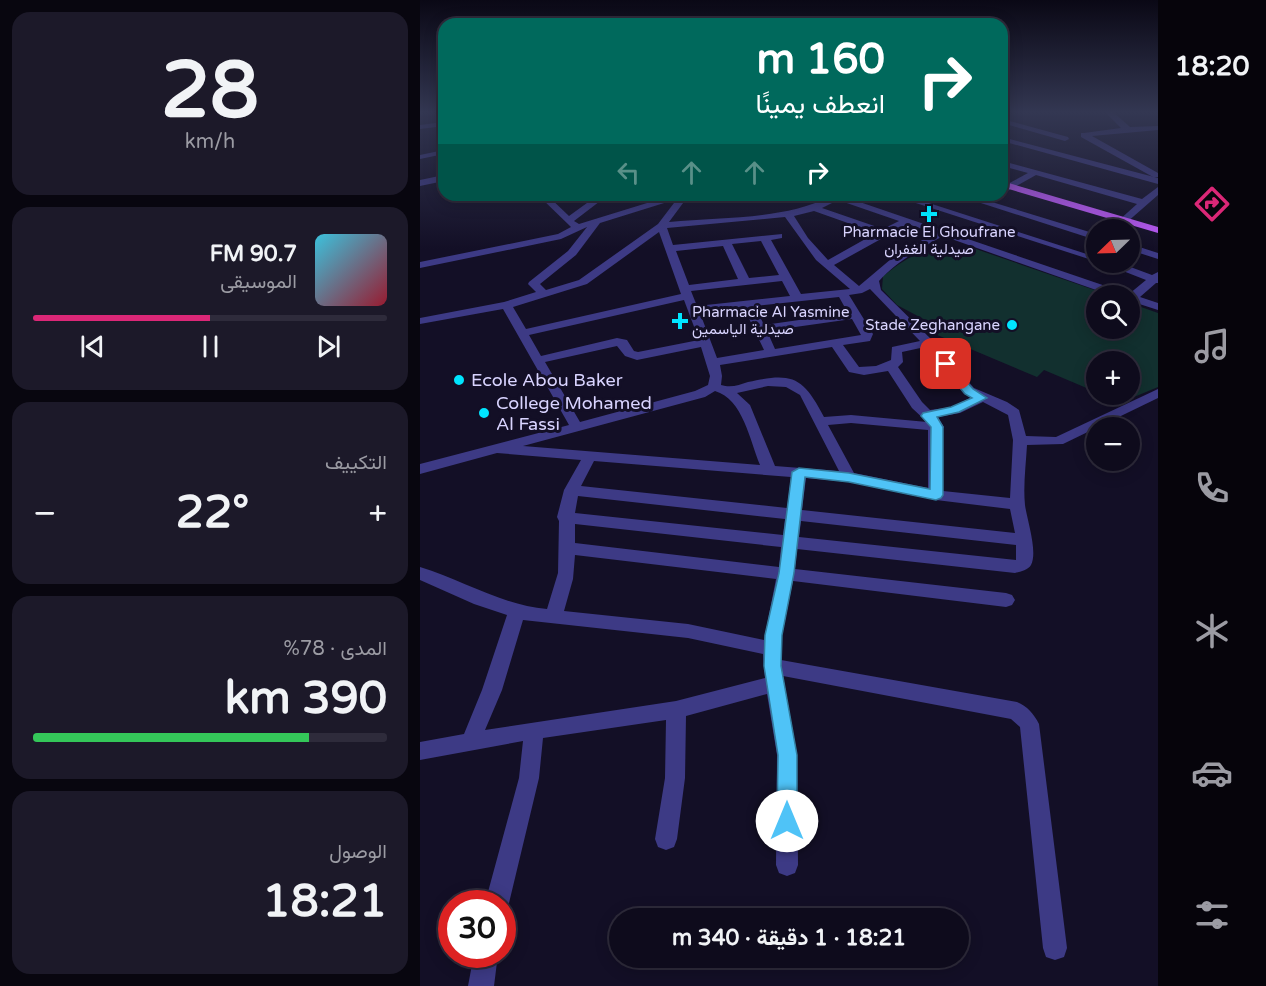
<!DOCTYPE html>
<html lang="ar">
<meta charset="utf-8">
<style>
body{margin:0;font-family:"Varela Round",Vazirmatn,sans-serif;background:#1c1929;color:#f1f3f6;direction:rtl;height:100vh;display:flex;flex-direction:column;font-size:22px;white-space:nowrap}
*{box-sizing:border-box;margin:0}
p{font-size:20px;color:#9b9ba3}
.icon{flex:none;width:33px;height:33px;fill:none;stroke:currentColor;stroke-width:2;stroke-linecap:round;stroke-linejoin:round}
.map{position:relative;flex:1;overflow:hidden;direction:ltr}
.side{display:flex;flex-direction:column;gap:12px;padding:12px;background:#08060f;width:420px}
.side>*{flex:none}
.top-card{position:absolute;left:18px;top:18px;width:570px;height:183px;border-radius:18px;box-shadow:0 3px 15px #0003,0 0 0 2px #2e2b3b;direction:rtl;background:#00695c;color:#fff;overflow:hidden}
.needle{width:39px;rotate:247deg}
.buttons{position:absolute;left:666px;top:219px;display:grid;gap:12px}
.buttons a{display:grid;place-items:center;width:54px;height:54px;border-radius:50%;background:#0e0b1c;box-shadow:0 3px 15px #0003,0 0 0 2px #2e2b3b;font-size:30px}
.speed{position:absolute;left:18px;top:890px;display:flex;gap:12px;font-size:30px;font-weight:700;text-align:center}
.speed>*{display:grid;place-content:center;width:78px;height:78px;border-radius:50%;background:#0e0b1c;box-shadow:0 3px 15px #0003,0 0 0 2px #2e2b3b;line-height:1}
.speed .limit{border:9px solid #d22;background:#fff;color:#111}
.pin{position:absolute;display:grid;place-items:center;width:51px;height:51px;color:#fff;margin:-26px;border-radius:12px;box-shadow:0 3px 9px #0006}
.me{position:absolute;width:66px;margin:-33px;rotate:0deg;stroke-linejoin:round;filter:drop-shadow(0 0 4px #0008)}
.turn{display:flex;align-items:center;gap:21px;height:126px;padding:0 24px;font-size:27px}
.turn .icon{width:78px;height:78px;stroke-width:2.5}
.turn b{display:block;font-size:42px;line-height:51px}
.lanes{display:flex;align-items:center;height:57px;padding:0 24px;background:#0003;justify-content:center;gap:30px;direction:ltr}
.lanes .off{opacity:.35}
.big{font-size:45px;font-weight:700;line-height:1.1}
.side .card{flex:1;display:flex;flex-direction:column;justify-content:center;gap:9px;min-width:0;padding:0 21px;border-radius:18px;background:#1c1929}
.side .dial{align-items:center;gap:0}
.dial b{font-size:78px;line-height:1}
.song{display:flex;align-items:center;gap:18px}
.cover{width:72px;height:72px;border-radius:9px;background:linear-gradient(135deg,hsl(190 70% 55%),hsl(350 70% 35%))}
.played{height:6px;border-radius:3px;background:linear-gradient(90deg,#db2777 50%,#2e2b3b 50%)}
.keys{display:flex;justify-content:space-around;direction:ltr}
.heat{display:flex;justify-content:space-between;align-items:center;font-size:33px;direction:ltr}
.charge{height:9px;border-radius:4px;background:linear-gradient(90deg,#34c759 78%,#2e2b3b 0)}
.trip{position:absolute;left:189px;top:908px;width:360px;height:60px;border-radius:30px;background:#0e0b1c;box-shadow:0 3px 15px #0003,0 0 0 2px #2e2b3b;font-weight:700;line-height:60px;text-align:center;direction:rtl}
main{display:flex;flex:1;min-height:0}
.tab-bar{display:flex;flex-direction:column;width:108px;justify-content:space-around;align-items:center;background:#06040b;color:#9b9ba3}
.tab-bar .icon{width:42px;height:42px}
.tab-bar .active{color:#db2777}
.tab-bar b{font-size:27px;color:#f1f3f6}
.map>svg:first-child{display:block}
.green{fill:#12302f}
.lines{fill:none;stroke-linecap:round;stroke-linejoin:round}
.minor{fill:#3d3a85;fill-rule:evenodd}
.major{fill:#c25bff;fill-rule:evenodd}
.route{fill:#4fc3f7;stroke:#337fa1;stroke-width:1.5}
.poi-dot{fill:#00e5ff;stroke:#130f26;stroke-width:2}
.labels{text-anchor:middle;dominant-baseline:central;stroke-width:6;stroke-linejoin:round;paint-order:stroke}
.far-poi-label{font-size:15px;fill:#d9d4ff;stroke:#130f26}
.poi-label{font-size:18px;fill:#d9d4ff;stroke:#130f26;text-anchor:start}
</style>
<main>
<nav class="tab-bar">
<b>18:20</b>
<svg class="icon active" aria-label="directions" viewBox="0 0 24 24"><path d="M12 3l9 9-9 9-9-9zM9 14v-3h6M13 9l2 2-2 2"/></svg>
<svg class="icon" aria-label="music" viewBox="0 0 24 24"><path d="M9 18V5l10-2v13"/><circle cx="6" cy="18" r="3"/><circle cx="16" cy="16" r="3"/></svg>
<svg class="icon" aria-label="phone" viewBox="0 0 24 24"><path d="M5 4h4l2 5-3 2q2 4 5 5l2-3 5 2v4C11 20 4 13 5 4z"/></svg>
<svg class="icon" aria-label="climate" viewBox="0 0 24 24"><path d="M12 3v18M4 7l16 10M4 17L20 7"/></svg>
<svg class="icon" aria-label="car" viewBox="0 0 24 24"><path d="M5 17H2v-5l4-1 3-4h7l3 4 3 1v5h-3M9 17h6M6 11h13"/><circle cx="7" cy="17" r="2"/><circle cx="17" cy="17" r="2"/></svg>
<svg class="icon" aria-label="filters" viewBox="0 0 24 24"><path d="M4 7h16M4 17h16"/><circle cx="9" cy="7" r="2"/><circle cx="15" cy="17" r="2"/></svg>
</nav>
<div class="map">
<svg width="738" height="986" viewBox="0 0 738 986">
<rect width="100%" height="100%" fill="#130f26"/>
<path class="green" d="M550,247L689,295L676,296V328H710V303L738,313V387L702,402L683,395L710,394V362H676V392L624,370L617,377L503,329L509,322L477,305L462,289L463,276C477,266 490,254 508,252C522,250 537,253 550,247Z"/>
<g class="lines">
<g class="minor">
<path d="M684,111H692L710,127L738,126V130L672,136L738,173V177H733L661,137V133H664L701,128Z"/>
<path d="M582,119L648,137L649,139L645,141L582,123Z"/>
<path d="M24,122V126L0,129V125Z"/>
<path d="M582,137L738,178V184L582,141Z"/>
<path d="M24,150V154L0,159V155Z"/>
<path d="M582,161L722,199L738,187V195L698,230H688L717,204L616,175L582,194V187L608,173L582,166Z"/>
<path d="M24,175V181L0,186V180Z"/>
<path d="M118,195H127L149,216L178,195H188L154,221L159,224L253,195H269L249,222C302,217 361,220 410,197L408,195H426L425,197L709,294L726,280L680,262H697L732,275L738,272V283H736L720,297L738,303V310L710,301V296H693L523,236C500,249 477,261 459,281L461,290L512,340L554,388L587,402L599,410L606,436L636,437L738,389V398L643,444L607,445C606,464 603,486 605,505C607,520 618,552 611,565C608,570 600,572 595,573L377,549L375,569L586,593L592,595L595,600L592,605L586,607L373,581L362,635L361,660L597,702C607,706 614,714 619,724L647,948L644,957L635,960L626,957L623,948L600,727L591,719L363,676L377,755L378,865L375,873L367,876L359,873L356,865L357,755L347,694L266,716L265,778L257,839L254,847L246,850L238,847L235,839L245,778L246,720L123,738L119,778L89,903L82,912V903H65L99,778L103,741L0,760V742L44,734L62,690L87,615L54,604L0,580V567C43,580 81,605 127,609L138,573L139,521L137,517L144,490L161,460L77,453L0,474V464L149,425L83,309L0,324V318L84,302L116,292L108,284L109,282L148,251L167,227L141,239L0,268V262L138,234L151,227ZM257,199L238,224L159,280L126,290L120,284L156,255L180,223ZM418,200L479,221L463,229L402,208ZM394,211L456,233L408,260L388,238L374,216ZM365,217L396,260L430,289L381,294L351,240L362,238V234L253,245L247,228ZM488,224L514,233L471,259L439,286L414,265ZM239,232L261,294L106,329L93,307L167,284ZM341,241L359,275L329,278L312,244ZM303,246L318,279L269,285L256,251ZM362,281L370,296L277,306L271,291ZM450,289L500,341L472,347L471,360L456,366L439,367L423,345L450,341L453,334L429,295L442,293ZM419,297L428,313L344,325L335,306ZM264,300L279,340L218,352L214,351L207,340L197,338L121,356L109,335ZM324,308L344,350L297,358L280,313ZM432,319L441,335L355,349L347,331ZM197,346L205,356L217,360L281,347L290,376L288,385L275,391L160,422L125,362ZM412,347L429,372L444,375L468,371L492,408L507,422L431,415L404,417C383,377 373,372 328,382C319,385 311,388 301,385L302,376L300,365ZM505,347L544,394L552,397L532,407L510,410L502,402L478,367L483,362L482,352ZM348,386L366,387L380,395L419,471L355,466L330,405L317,393ZM295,391C323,399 330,441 340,465L103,446L285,397ZM563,402L588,415L593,440L590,498L523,491L522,430L524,427L518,417L540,413ZM431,423L508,430V488L434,473L408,425ZM174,461L371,477L367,508L161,486ZM386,478L429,482L516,500L590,509L595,533L382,510ZM158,496L365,519L363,535L155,513ZM381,521L596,545V560L379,537ZM155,524L361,547L359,567L155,543ZM155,555L356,579L344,640L268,624L144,611L153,579ZM103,620L268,638L343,654L345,678L256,701L65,730L82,690Z"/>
<path d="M471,195H484L676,257L678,262Z"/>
<path d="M536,195H549L676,234V240Z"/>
<path d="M710,244L738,253V259L710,250Z"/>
<path d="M54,954H78L74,986H48Z"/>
</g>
<path class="major" d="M582,181L738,227V233L582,187Z"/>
</g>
<linearGradient id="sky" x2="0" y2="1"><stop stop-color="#0a0815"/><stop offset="0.45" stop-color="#333752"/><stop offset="1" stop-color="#333752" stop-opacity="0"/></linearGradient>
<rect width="738" height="249" fill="url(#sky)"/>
<path class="route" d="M526,361L530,362L553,389L567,398L539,412L517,417L523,427V495L521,498L516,500L429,482L385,477L374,573L362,635L361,666L377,755V821L374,828L367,831L360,828L357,821L358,755L344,666L345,635L359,573L372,472L379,468L429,473L510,489L511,427L501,416L503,413L531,407L552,398L545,394L522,366L520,364Z"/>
<g class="poi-dot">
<path d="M506 205h6v6h6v6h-6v6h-6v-6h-6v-6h6z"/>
<path d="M257 312h6v6h6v6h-6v6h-6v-6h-6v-6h6z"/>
<circle cx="592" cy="325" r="6"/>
<circle cx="39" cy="380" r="6"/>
<circle cx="64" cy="413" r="6"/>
</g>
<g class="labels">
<g class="far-poi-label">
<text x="509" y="232">Pharmacie El Ghoufrane<tspan x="509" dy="17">صيدلية الغفران</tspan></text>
<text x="272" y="312" text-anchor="start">Pharmacie Al Yasmine<tspan x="272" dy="17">صيدلية الياسمين</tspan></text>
<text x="580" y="325" text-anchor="end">Stade Zeghangane</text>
</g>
<g class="poi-label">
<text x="51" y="380">Ecole Abou Baker</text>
<text x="76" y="403">College Mohamed<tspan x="76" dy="21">Al Fassi</tspan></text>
</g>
</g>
</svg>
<div class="buttons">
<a><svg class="needle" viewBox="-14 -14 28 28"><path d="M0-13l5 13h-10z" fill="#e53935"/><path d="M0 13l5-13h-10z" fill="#9b9ba3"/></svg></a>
<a><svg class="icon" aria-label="search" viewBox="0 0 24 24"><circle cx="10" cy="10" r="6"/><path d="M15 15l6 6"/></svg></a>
<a>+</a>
<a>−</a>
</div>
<div class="speed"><div class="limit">30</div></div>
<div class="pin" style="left:526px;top:364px;background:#d93025"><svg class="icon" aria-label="arrive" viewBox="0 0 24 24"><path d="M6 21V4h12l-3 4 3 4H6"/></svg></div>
<svg class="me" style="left:367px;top:821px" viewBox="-20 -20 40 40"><circle r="19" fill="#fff"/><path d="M0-13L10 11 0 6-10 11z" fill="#4fc3f7"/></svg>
<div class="trip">18:21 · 1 دقيقة · 340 m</div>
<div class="top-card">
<div class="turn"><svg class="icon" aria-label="right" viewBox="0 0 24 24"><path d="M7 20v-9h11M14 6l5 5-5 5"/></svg><div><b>160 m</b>انعطف يمينًا</div></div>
<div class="lanes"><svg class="icon off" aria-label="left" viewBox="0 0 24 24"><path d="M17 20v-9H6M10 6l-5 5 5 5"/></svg><svg class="icon off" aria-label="ahead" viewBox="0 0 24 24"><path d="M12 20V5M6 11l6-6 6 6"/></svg><svg class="icon off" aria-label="ahead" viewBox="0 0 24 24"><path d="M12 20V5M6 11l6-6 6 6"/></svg><svg class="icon" aria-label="right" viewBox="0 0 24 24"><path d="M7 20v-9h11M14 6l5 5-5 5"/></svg></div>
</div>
</div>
<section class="side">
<div class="card dial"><b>28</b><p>km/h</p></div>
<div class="card">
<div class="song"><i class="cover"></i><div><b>90.7 FM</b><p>الموسيقى</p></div></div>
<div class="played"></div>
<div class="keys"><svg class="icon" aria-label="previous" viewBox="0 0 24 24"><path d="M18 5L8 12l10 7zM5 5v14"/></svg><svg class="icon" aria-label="pause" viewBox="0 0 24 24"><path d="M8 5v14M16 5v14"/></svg><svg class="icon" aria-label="next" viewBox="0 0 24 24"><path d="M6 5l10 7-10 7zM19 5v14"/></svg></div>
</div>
<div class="card"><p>التكييف</p>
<div class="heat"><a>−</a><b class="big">22°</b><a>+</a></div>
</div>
<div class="card"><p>المدى · 78%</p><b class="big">390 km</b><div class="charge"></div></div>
<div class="card"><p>الوصول</p><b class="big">18:21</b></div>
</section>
</main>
